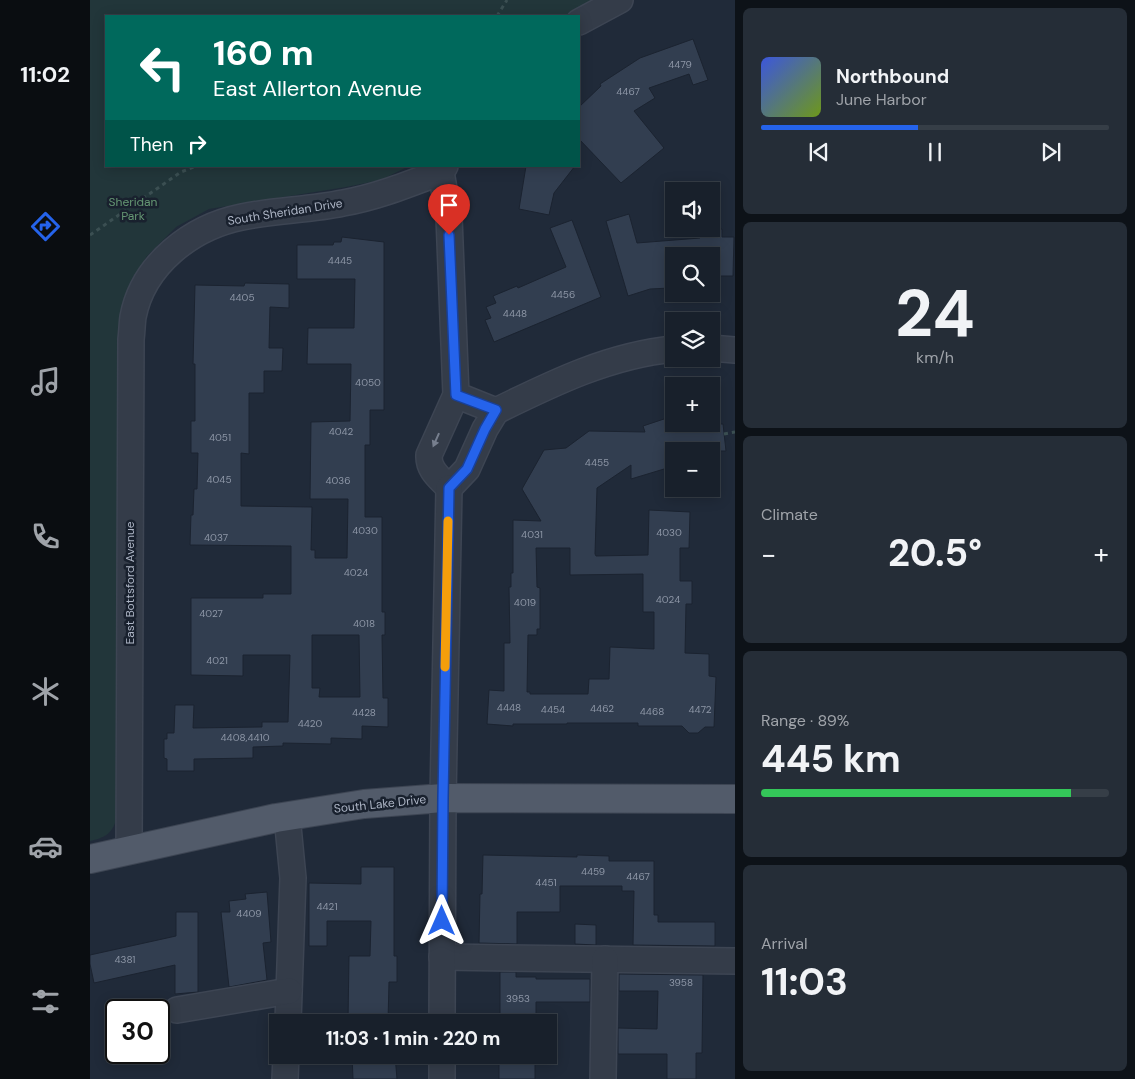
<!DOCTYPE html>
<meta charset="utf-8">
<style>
body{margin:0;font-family:"DM Sans",sans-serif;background:#252d37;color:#f1f3f6;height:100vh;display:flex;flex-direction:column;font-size:19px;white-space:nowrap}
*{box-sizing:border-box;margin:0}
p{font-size:16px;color:#9fa3a9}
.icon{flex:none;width:28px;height:28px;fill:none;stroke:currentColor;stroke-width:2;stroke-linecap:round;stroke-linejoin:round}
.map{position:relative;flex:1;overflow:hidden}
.details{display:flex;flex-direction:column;gap:8px;padding:8px;background:#0d1218;width:400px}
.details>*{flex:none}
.top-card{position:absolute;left:15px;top:15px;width:475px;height:152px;border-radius:0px;box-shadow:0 2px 12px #0003,0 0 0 1px #363e47;background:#00695c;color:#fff;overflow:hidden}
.fabs{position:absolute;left:575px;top:182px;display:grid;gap:10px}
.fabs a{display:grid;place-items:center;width:55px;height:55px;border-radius:0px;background:#18202b;box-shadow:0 2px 12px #0003,0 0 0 1px #363e47;font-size:25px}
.speed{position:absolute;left:15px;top:999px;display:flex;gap:10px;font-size:25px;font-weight:700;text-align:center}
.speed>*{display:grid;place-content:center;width:65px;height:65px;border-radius:50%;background:#18202b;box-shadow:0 2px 12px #0003,0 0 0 1px #363e47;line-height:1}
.speed .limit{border:2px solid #111;border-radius:8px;background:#fff;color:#111}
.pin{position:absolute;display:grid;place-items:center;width:42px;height:42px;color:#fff;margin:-51px -21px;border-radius:50% 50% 50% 0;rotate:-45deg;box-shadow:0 0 5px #0007}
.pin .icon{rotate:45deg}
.me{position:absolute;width:55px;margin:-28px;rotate:0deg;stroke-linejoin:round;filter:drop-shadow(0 0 4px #0008)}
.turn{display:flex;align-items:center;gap:18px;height:105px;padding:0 25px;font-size:22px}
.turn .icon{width:65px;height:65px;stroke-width:2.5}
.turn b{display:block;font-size:35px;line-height:42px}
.then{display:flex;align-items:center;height:48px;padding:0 25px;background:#0003;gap:10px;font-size:19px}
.big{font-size:38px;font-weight:700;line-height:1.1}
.details .widget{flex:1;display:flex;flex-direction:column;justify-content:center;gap:8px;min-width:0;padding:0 18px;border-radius:8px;background:#252d37}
.details .dial{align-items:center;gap:0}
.dial b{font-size:65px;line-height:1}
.song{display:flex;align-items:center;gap:15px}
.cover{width:60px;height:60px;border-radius:8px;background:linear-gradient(135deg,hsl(230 70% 55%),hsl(80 70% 35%))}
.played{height:5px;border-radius:2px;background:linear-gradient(90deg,#2563eb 45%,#363e47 45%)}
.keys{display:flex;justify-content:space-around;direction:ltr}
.heat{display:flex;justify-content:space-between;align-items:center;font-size:28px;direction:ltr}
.charge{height:8px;border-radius:4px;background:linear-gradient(90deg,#34c759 89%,#363e47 0)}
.trip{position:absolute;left:179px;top:1014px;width:288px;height:50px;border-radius:0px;background:#18202b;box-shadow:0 2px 12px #0003,0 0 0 1px #363e47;font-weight:700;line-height:50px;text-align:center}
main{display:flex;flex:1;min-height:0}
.tabs{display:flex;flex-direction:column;width:90px;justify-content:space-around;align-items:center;background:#0a0d11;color:#9fa3a9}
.tabs .icon{width:35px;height:35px}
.tabs .active{color:#2563eb}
.tabs b{font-size:22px;color:#f1f3f6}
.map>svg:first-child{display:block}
.green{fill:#22363a}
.building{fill:#323e50;stroke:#1b2330;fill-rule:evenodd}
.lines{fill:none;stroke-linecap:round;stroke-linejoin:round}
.minor-casing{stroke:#3d4553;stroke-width:28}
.major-casing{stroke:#3d4553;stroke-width:30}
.path{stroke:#3b4f52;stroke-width:3;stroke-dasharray:4 4;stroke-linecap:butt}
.minor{stroke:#343c49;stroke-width:25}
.major{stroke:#525b6a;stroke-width:28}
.oneway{fill:#777f8e}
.route-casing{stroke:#184099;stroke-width:12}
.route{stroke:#2563eb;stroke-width:9}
.slow{stroke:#f59e0b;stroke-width:9}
.labels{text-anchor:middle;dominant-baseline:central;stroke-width:5;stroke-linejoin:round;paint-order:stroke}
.number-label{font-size:10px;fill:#8d96a6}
.park-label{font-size:12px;fill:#659773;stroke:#19212e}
.street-label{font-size:12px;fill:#aeb6c6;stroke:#19212e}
</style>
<main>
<nav class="tabs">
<b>11:02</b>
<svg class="icon active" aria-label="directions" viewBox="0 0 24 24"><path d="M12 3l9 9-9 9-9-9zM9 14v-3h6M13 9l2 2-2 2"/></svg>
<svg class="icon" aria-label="music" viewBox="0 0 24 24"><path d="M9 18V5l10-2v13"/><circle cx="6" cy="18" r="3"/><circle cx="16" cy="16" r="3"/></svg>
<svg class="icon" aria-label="phone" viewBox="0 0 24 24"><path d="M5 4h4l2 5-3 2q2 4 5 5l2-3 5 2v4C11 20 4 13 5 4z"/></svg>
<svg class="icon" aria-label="climate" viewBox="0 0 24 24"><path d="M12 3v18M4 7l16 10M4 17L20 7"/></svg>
<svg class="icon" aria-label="car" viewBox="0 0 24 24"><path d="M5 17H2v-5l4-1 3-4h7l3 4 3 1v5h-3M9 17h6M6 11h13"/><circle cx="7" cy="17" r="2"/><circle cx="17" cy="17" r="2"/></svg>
<svg class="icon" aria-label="filters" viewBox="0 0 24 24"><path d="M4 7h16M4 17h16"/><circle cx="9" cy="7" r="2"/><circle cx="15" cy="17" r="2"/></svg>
</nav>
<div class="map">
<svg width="645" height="1079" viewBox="0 0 645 1079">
<rect width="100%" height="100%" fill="#202a39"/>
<path class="green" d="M0,0H508L480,16H16V166H319L291,180L256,187L119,209L86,227L57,256L41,281L31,310L26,820C22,834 14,838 0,841Z"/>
<g class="building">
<path d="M603,39L618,80L603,85L599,74L559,88L565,98L544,111L574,148L531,183L489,139V107L511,86L510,84L550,58Z"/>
<path d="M436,166H485L464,193L459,215L429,209Z"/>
<path d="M539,214L547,243L610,238V229H632V237H644L643,276H621V256H584V281H579L580,288L560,289L538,296L516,221Z"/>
<path d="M482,220L511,297L404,342L395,320L401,318L396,307L406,303L403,296L427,286L428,288L476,267L460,228Z"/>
<path d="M252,237L294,242V410H280V445H275V517H292V612H295V635H292L293,698H298V727L272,726V739L241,738V744L193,743V746L163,747V758L104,759V771H77V759L74,758V739H77V733H84L85,705H104L103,728L172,727V722H198L200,655H153V676L101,675V598H173V594H201V546L100,545L101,515H103L104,489H107L108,453H101V421H105V364H103L105,285L154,286L155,283L199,284V308L180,307L179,348H193L192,371H174V393H159V454L151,453V506L222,507L221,550H225V558H257L258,499H220L221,422L260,421L261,364H217L218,328H264L265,279H207V245H243L244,242H251ZM222,635H269L270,697H229L230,688H222Z"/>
<path d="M577,418L579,424H633L636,451H579L584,466L541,479V465L507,488L505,554L506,556L558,555L559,510L600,512L599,548H590V581H602V604H596L595,653L619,654V676L626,677L624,727H615L608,733H599L592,726H548V723H477V724H423V726L397,724L399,690L414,691V643H420L419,587H421V573H423V520L451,521L432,489L454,450L476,448L499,431L555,432L553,426ZM446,548H480V575L553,574V612H564V649L520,647L519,679H499L498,694H440V692H437L438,635H447V629H450V588L447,587Z"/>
<path d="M393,855L487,857V855L519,856V861H564V915H568V922H625V946L543,945L544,891H532V886H470V912H427V944L389,943L390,894H392Z"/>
<path d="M271,867H304V956H307V982H299L298,1022H258L259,956H280L281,921H237V946H219V883L271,884Z"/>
<path d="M177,892L181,942L173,943L177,980L139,987L131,912H140L139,901L156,899L155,894Z"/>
<path d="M86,912H108V992L85,994V965L4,983L0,964V955L86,936Z"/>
<path d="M485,924L506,925V945L485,944Z"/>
<path d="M410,972H426V977H446V979H500V1002H446V1020H410Z"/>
<path d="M529,974L613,975L612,1053H606V1079H577V1054H528V1028L567,1029L568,991H529Z"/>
<path d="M262,1055H305L307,1079H263Z"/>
<rect x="409" y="1056" width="36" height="23"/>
</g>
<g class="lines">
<defs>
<g id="minor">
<path d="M489,22L530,0"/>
<path d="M351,172L359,217L366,395L339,455C338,470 350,478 359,488L377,469L395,429L406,411L366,395"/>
<path d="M621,348L645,350"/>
<path d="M406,411C463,383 520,355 584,349"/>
<path d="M197,816L203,878L198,1022"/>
<path d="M39,850L41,339C42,332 42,324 43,317C53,264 102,227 152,217C185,210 220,210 253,203C287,197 319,184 351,172L355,166"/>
<path d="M352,957L645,961"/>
<path d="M87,1010L199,991"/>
<path d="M352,1022L353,798L359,488"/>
<path d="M195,1079L196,1055"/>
<path d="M352,1079V1055"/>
<path d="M513,1079L515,959"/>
</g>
<path id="major" d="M0,859L186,818L274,804L353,798L645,799"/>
</defs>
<use href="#minor" class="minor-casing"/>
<use href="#major" class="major-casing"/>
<g class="path">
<path d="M407,16L417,0"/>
<path d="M0,235L91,172L106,166"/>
<path d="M634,434L645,432"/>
</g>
<use href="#minor" class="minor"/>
<use href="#major" class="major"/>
</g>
<defs><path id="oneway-solid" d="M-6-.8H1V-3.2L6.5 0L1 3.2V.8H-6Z" transform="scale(1.25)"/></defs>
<use class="oneway" href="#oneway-solid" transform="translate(346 440) rotate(114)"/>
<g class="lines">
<defs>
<path id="route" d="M352,921L353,798L359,488L377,469L395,429L406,410L366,395L359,235"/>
</defs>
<use href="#route" class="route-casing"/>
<use href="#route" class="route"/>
<path class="slow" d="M355,667L358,521"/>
</g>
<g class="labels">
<g class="number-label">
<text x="590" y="64">4479</text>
<text x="538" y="91">4467</text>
<text x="250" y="260">4445</text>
<text x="473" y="294">4456</text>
<text x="152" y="297">4405</text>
<text x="425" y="313">4448</text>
<text x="278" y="382">4050</text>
<text x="251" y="431">4042</text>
<text x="130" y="437">4051</text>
<text x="507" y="462">4455</text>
<text x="129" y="479">4045</text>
<text x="248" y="480">4036</text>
<text x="275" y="530">4030</text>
<text x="579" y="532">4030</text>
<text x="442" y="534">4031</text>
<text x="126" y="537">4037</text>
<text x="266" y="572">4024</text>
<text x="578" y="599">4024</text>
<text x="435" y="602">4019</text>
<text x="121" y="613">4027</text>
<text x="274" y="623">4018</text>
<text x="127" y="660">4021</text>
<text x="419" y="707">4448</text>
<text x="512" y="708">4462</text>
<text x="463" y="709">4454</text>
<text x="610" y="709">4472</text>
<text x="562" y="711">4468</text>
<text x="274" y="712">4428</text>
<text x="220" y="723">4420</text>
<text x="155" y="737">4408,4410</text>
<text x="503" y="871">4459</text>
<text x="548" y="876">4467</text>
<text x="456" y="882">4451</text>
<text x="237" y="906">4421</text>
<text x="159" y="913">4409</text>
<text x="35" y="959">4381</text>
<text x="591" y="982">3958</text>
<text x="428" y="998">3953</text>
</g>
<g class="park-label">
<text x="43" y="202">Sheridan<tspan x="43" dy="14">Park</tspan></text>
</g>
<g class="street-label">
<text transform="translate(195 212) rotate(-9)">South Sheridan Drive</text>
<text transform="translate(40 583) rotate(-90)">East Bottsford Avenue</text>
<text transform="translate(290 804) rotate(-6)">South Lake Drive</text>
</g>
</g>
</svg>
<div class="fabs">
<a><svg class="icon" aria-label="sound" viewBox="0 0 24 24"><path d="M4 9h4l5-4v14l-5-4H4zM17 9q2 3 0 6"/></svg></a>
<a><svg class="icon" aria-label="search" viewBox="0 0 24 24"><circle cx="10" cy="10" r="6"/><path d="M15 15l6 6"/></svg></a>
<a><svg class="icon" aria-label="layers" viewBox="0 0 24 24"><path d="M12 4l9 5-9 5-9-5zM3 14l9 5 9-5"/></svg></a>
<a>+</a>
<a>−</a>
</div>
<div class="speed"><div class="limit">30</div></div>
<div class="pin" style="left:359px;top:235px;background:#d93025"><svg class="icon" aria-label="arrive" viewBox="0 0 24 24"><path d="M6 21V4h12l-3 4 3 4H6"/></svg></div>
<svg class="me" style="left:352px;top:921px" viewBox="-20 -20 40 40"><path d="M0-17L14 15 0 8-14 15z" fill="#2563eb" stroke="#fff" stroke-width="4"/></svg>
<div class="trip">11:03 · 1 min · 220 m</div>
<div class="top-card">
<div class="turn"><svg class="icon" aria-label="left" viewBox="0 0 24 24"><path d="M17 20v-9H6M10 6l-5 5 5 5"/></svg><div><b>160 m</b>East Allerton Avenue</div></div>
<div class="then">Then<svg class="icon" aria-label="right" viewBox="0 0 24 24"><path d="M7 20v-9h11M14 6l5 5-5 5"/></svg></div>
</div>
</div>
<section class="details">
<div class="widget">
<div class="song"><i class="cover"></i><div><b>Northbound</b><p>June Harbor</p></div></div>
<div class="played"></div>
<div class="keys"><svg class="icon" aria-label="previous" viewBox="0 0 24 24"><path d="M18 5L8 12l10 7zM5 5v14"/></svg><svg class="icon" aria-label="pause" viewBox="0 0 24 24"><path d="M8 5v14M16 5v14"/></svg><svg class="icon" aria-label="next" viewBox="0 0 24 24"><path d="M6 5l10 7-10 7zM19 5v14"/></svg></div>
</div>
<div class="widget dial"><b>24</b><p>km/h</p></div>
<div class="widget"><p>Climate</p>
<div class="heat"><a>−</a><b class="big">20.5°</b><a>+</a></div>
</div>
<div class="widget"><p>Range · 89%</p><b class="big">445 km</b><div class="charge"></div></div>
<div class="widget"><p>Arrival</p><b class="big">11:03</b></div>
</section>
</main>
